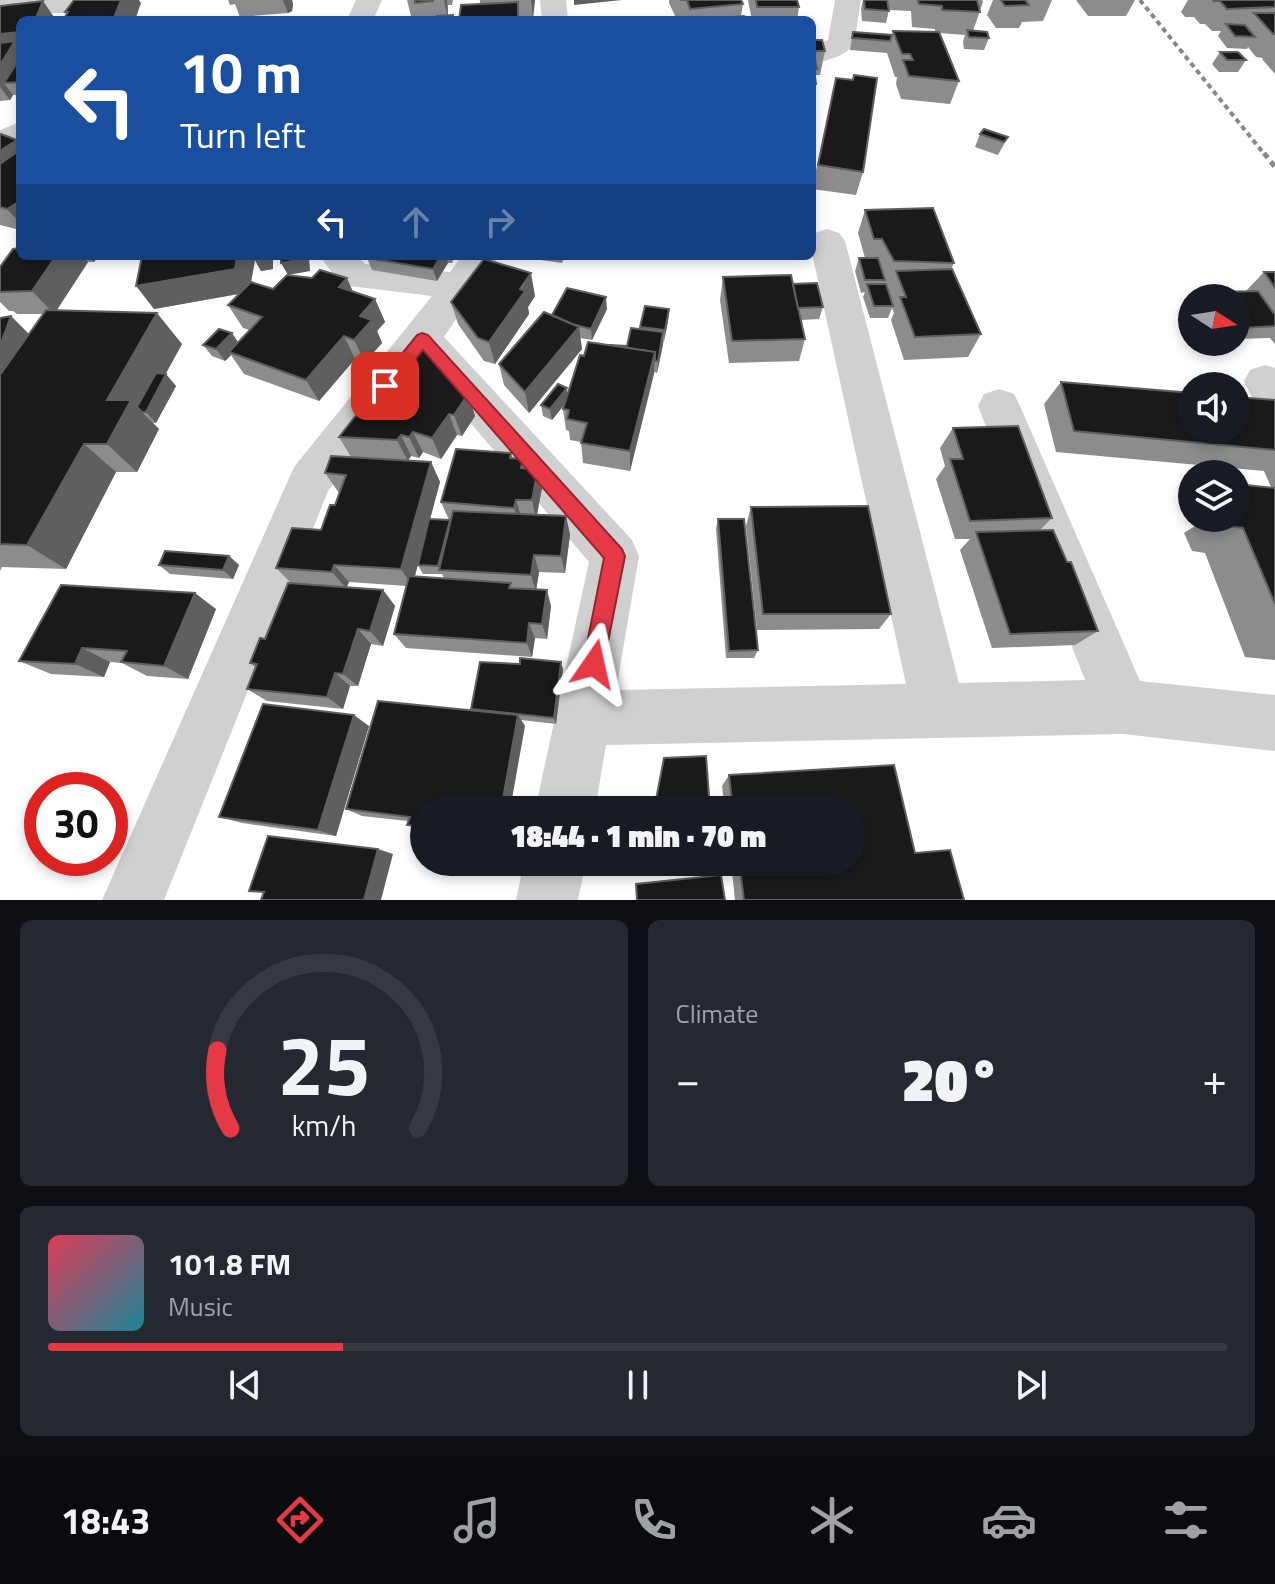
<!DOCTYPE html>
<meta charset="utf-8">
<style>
body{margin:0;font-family:"Titillium Web",sans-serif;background:#242831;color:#f1f3f6;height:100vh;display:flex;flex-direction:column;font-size:30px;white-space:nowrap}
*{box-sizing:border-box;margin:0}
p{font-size:26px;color:#9ea1a6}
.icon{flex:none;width:44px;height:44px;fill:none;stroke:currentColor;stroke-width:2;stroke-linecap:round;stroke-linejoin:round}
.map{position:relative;height:900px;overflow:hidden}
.sheet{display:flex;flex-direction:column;gap:20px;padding:20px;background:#0d0f14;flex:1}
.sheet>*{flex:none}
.hud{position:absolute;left:16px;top:16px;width:800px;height:244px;border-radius:12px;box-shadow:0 4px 12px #0003;background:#1a4fa0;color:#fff;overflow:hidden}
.needle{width:52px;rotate:102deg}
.tools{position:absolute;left:1178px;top:284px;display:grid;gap:16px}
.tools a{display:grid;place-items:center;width:72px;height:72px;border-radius:50%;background:#171b24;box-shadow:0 4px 12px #0003;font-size:40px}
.speed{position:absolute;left:24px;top:772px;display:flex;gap:16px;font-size:40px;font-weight:700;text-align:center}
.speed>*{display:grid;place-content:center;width:104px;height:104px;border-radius:50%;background:#171b24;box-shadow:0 4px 12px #0003;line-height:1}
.speed .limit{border:12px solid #d22;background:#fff;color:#111}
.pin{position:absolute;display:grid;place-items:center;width:68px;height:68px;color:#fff;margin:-34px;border-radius:16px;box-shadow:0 4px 12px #0006}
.me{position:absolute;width:88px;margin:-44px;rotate:11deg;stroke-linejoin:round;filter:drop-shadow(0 0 6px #0008)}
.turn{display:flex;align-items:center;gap:28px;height:168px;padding:0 32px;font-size:36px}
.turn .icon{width:104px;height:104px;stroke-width:2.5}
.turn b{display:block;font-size:56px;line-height:68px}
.lanes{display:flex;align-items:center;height:76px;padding:0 32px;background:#0003;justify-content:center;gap:40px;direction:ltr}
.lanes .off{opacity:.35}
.big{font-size:60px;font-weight:800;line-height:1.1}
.sheet .card{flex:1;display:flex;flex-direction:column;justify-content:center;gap:12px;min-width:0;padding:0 28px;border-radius:12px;background:#242831}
.sheet .dial{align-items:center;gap:0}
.dial svg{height:208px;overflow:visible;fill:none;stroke:#363941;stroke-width:7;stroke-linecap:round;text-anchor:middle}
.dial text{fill:#f1f3f6;stroke:none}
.song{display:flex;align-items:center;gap:24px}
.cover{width:96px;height:96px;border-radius:12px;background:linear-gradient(135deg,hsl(350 70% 55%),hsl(190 70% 35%))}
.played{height:8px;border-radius:4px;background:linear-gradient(90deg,#e63946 25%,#363941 25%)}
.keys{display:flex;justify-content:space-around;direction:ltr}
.heat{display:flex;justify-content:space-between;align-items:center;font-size:44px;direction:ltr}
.sheet .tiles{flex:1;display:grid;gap:20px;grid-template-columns:1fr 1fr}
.card:last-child{grid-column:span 2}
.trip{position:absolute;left:410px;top:796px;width:456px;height:80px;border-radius:40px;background:#171b24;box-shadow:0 4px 12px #0003;font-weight:800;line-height:80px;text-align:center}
.menu{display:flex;height:128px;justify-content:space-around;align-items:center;background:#090b0e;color:#9ea1a6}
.menu .icon{width:56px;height:56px}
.menu .active{color:#e63946}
.menu b{font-size:36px;color:#f1f3f6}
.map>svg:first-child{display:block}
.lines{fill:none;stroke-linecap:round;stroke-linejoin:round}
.street{fill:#d0d0d0;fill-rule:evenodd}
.rail-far1{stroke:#888;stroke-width:4;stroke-dasharray:5 4;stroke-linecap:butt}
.rail{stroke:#888;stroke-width:5;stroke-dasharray:6 5;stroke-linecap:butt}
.wall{fill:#8c8c8c;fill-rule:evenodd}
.shaded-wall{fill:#5f5f5f}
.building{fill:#1a1a1a;stroke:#5f5f5f;stroke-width:2}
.route{fill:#e63946;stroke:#96252e;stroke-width:2}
</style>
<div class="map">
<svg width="1275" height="900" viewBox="0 0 1275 900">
<rect width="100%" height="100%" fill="#fff"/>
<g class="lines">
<g class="street">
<path d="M0,0H131L127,5C86,15 42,13 0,13Z"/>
<path d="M356,0H382L373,20H347Z"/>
<path d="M540,0H566L568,20H542Z"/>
<path d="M835,0H861L854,44C846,56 826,62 812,62V46L828,40Z"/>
<path d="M20,122V144L0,152V130Z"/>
<path d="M827,229L839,233L845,241L959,683L1085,680L978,406L984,394L999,389L1014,394L1020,406L1140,681L1275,695V751L1123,734L606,745L595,810H535L589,562L423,367L328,491L164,900H102L294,467L432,296L341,285L320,256H358L365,264L450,272L462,256H499L444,337L632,540L639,556L616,690L906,684L812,253L815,233Z"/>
<path d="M1265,365L1275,368V419L1260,414L1244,381L1250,370Z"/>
<path d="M524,862H586L578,900H516Z"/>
</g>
<path class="rail-far1" d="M1140,0L1265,155"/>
<path class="rail" d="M1264,153L1275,167"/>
</g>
<g class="wall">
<path d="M228,0H292L293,4L292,11L288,13L240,17L235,4L230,5Z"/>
<path d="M407,0H453L452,5H448V15H453L454,20H412Z"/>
<path d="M480,0H535L533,18L521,19L480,4Z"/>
<path d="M669,0H741L743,4L741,16L746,20H677L669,3Z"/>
<path d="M748,0H797L799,7L797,20H752Z"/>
<path d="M863,0H982L983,2L973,31L989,38L984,50L964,49L963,42L965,35L940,33L959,81L950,104L901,99L896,84L897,77H895L887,53L850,50L853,32L892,35L893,31L935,32V29L912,27L911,11L889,10L886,23L862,21L861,9Z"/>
<path d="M993,0H1052L1043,21L1022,22L1019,28H996L987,15Z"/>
<path d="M1076,0H1135L1126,16H1088Z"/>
<path d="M1188,0H1275V74L1262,59L1263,58L1256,57L1248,47L1247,49L1227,48L1218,36L1221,31H1212L1205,24H1200L1194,17H1185L1181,12Z"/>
<path d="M0,6L20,20V95H13L10,100L0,101Z"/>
<path d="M812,40L825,51L820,75H816V84L812,104Z"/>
<path d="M1220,52L1246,60L1238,72H1219L1212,64Z"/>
<path d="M854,75L863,172L856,195L812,189L831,101L852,80Z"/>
<path d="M980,134L1008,137L998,155L975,147Z"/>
<path d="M0,135L17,140L20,143V230L0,225Z"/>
<path d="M865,210L954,263L951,269L981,334L968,357L904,360L891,320L894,313L892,308L888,318H870L863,297L865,292L861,293L855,271L859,258H865L858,233Z"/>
<path d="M20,256H98L94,262H88L57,310L182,344L165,374L176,386L156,423H153L159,429L137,472H116L66,569L2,567L0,571V318L29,334L43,314H17L13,311H9L0,302V267Z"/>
<path d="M254,256H273V269L261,271L255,260L251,283L273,289L353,291L375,299L385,322L377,331L382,343L365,362L355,359L319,401L244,374L231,355L225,361L212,356L203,345L238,342L249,330L243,328L228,305L239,294L154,309Z"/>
<path d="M368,256H455L452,263H447L437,281L372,270L367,258Z"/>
<path d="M512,256H580L579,260L564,258L562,263Z"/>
<path d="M1264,272H1275V344L1270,338L1236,339V298H1216L1221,292H1245Z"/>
<path d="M723,277L793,284L823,307L819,319L801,320L805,339L799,361L729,363L720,300Z"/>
<path d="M535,296L528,307L529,314L495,364L484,361L458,324L451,302Z"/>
<path d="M607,309L592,340L580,338L582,349L529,413L504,385L499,364L552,315Z"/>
<path d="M669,309L668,321L657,373L654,372L630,471L583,463L581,442L570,440L569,431L566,430L563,409L564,405L552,420L543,416L541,405L568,393L584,356L627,346L640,329V327Z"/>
<path d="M1061,382L1275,400V660L1245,657L1205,553L1192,551L1184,533L1195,526L1189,510L1192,507V518H1236L1271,487L1264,471L1056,452L1044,404Z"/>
<path d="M468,394L475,416L462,436L457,435L441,459L423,452L419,458L411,456L408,460L431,462L440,482L430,519L449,520L441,502L511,453L512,458L523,459L525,468L538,469L542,488L537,515L566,516L570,535L565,573L539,572L536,590L551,606L547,639L535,638L532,657L406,648L394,634L407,586L349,582L347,587L383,590L395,606L383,646L371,644L358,686H350L343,709L267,701L247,689L255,667L250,663L265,639L291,583L276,568L321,530L335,505L339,493L325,473L351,457L339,437L370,407ZM418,565L423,574H442L444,578L415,576Z"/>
<path d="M953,428L1052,518L1040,530L1067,562L1098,631L1075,645L992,648L960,550L970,539H955L936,479L945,466L940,448Z"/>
<path d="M751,507L891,614L879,629L757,630L746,526Z"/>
<path d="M718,519L758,650L754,658H726L716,529Z"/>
<path d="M229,556L239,565L233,579L170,574L159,565Z"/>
<path d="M216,609L188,679L147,676L122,663L110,662L104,677L51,674L19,661Z"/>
<path d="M563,669L556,724L521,720L525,726L424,810V832L407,825L408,821L362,816L346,809L472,710Z"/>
<path d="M369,726L336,836L242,823L219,817Z"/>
<path d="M894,765L915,853L950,850L964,900H735L731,862H852V810H725L722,786L729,775Z"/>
</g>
<g class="shaded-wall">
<path d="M121,0H139L141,3L135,20H113Z"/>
<path d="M283,0H292L293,4L292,11L288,13Z"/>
<path d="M444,0H447L448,19Z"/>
<path d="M531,0H535L533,18Z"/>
<path d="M574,0H622L574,5Z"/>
<path d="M43,1L56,20H35Z"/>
<path d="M65,12L96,17L97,20H69Z"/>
<path d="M20,32V82L4,83L13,95L10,100L0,87V34Z"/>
<path d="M17,140L20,143V157L0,170V151Z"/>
<path d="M20,201V223L7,209Z"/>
<path d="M56,256H83L88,262L54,314L32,291Z"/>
<path d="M89,256H98L94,262Z"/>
<path d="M237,256H273V269L261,271L255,260L249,292L154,309L136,286Z"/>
<path d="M304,256H309L310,271L288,275L281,263Z"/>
<path d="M441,256H446L448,263L437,281L433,269Z"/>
<path d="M531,273L535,296L528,307L529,314L495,364L489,342Z"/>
<path d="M347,278L357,301L339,287Z"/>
<path d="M606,297L607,309L592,340L591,329Z"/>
<path d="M375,299L385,322L377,331L382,343L365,362L354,340L360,316Z"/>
<path d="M669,309L668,321L664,342L665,330Z"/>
<path d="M157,313L182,344L145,412H142L159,429L137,472L107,444V400Z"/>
<path d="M11,316L34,339L0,378V346Z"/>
<path d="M579,327L582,349L529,413L525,392Z"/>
<path d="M663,332V344L657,373L658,361Z"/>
<path d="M232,333L240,345L229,352L231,355L225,361L216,349Z"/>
<path d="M344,336L355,359L319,401L306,380Z"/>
<path d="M655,352L654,374L630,471V451Z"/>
<path d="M166,374L176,386L156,423L146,412Z"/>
<path d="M567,388L568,400L552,420L550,409Z"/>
<path d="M468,394L475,416L462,436L454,415Z"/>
<path d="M449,414L457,435L441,459L432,438Z"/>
<path d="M413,432L423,452L419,458L409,437Z"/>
<path d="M401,435L411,456L408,461L397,440Z"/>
<path d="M84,444L116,472L66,569L27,545Z"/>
<path d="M431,462L440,482L412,586L401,569Z"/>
<path d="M538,469L542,488L536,519L532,500Z"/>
<path d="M516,500L522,519L520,527L514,508Z"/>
<path d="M566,516L570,535L565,573L561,556Z"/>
<path d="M534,555L539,572L536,591L531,575Z"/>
<path d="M229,556L239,565L233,579L223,570Z"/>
<path d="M334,565L349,582L346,588L332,572Z"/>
<path d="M383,590L395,606L383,646L370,631Z"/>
<path d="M547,590L551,606L547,639L542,624Z"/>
<path d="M195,593L216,609L188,679L164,666Z"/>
<path d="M529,623L535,638L532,657L527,643Z"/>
<path d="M358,629L371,644L358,686L343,674Z"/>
<path d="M82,648L110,662L104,677L75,664Z"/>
<path d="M561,662L563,669L556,724L554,718Z"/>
<path d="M335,673L350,686L343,709L327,697Z"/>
<path d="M354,715L369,726L336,836L318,830Z"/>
<path d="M518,715L525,726L510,810H501Z"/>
<path d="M378,849L393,854L381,900H364Z"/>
</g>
<g class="building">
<path d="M74,0H121L113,20H95L96,17L63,20L68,12H65Z"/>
<path d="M415,0H433V1L415,3Z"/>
<path d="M680,0H741L743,4L690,9L687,0Z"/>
<path d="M756,0H797L799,7H757Z"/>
<path d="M864,0H887L889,11L865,9Z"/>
<path d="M918,0H977L980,12L942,10V6L919,4Z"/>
<path d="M1001,0H1025L1029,5L1005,6Z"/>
<path d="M1213,0H1275V7L1227,9L1220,1H1214Z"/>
<path d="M43,1L35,20H20V32L0,34V6Z"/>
<path d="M518,2V20H459L461,5Z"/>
<path d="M1254,13H1275V34H1273Z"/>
<path d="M453,15V20H437V16Z"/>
<path d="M744,16L746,20H702Z"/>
<path d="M1226,24L1245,25L1255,37L1235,36Z"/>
<path d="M967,30L987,32L989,38L969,37Z"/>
<path d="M893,31L939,32L959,81L909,76L903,60H913L910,54H902Z"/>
<path d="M853,32L892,35L890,41L852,38Z"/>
<path d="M812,40H822L825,51H813L817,69H814L816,84H812Z"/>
<path d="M15,41L0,65V43Z"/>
<path d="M1220,52H1238L1246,60H1227Z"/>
<path d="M20,58V82L4,83Z"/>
<path d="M854,75L877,78L863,172L818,165L836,78L853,80Z"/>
<path d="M984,129L1008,137L1004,142L980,134Z"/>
<path d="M0,135L1,134L17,140L0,151Z"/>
<path d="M20,150V201L7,209L0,207V164Z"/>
<path d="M933,208L954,263L894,261L882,239H874L865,210Z"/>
<path d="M20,248V256H56L32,291L0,292V267L13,249Z"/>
<path d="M142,256H237L235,269L136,286Z"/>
<path d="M254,256H267V257L254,259Z"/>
<path d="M281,256H304V259L281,263Z"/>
<path d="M368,256H441L433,269L367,258Z"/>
<path d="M859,258H878L885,280H865Z"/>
<path d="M484,259L531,273L520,289L525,291L489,342L478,338L451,302Z"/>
<path d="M952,269L981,334L915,337L900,297H906L896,271Z"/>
<path d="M320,270L347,278L339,287L375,299L360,316L372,320L354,340L344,336L306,380L229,352L262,317L228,305L251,282L273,289L287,275L312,278Z"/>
<path d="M1264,272H1275V288Z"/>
<path d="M791,275L805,339L732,341L723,277Z"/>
<path d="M817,283L823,307L798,308L793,284Z"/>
<path d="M867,284H886L893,306H874Z"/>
<path d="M567,288L606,297L591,329L572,324L552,315Z"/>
<path d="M1258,291L1275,315V326L1241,328L1236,319V298H1225L1221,292Z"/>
<path d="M645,306L669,309L665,330L640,327Z"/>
<path d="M46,310L157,313L107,400H131L107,444H84L27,545L0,544V375Z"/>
<path d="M544,312L579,327L525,392L499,364Z"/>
<path d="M11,316L0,346V318Z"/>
<path d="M631,328L663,332L658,361H655V352L609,345L627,346Z"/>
<path d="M219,329L232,333L216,349L203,345Z"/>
<path d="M588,342L655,352L630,451L581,443L587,423L567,419L569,410L563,409L580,355L584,356Z"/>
<path d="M424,346L431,348L468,394L454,415L449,414L432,438L413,432L409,437L401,435L397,440L339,437L364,405L370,407L395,374L402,376Z"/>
<path d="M156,373L166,374L146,412H142L137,407Z"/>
<path d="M1061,382L1192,393V430H1236V397L1275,400V450L1074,431Z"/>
<path d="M558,384L567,388L550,409L541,405Z"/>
<path d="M1018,426L1052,518L970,521L950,459H963L953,428Z"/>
<path d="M456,449L511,453L510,458L523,459L521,468L538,469L532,500H516L514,508L441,502Z"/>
<path d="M331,456L431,462L401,569L334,565L332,572L276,568L292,528L321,530L330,505H335L346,475L325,473Z"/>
<path d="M1236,484L1275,488V604L1243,528L1228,526L1224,518H1236Z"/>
<path d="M868,506L891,614H763L751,507Z"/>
<path d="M453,511L566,516L561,556L534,555L531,575L439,570Z"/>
<path d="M429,519L450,520L438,566L418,565Z"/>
<path d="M718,519H744L758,650L729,651Z"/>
<path d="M1053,530L1067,562H1071L1098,631L1010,634L976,532Z"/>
<path d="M165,551L229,556L223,570L159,565Z"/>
<path d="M409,576L511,583L509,588L547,590L542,624L529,623L527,643L394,634Z"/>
<path d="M288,583L383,590L370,631L358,629L343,674L335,673L327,697L247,689L257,664L250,663L260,638L265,639Z"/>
<path d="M61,585L195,593L164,666L121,662L127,651L82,648L75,664L19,661Z"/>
<path d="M520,658L561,662L554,718L471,709L480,662L520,664Z"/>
<path d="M378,701L518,715L501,810H424V827L407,825L410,817L346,809Z"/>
<path d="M263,704L354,715L318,830L219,817Z"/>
<path d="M706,756L710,810H654L664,758Z"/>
<path d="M894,765L915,853L950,850L964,900H744L739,862H852V810H733L729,775Z"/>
<path d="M268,836L378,849L364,900H261L264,892L249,891Z"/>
<path d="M721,875L725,900H637L636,884Z"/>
</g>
<path class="route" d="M422,333L428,335L622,549L625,556L602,672L594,675L586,672L583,664L604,558L423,350L391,391H379L376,386L417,335Z"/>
</svg>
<div class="tools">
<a><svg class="needle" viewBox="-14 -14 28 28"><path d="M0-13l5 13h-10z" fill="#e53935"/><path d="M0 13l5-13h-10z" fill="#9ea1a6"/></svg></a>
<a><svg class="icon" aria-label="sound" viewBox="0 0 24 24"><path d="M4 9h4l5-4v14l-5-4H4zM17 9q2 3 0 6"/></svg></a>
<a><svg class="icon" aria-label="layers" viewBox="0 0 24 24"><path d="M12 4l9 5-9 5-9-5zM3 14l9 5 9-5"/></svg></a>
</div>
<div class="speed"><div class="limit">30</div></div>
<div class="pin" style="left:385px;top:386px;background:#d93025"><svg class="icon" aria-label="arrive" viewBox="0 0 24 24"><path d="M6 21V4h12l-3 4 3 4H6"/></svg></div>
<svg class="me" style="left:594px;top:664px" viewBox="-20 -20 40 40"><path d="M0-17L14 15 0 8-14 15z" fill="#e63946" stroke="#fff" stroke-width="4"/></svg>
<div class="trip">18:44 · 1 min · 70 m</div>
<div class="hud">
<div class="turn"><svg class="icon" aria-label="left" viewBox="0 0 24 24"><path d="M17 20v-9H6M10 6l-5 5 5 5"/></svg><div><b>10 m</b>Turn left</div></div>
<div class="lanes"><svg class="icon" aria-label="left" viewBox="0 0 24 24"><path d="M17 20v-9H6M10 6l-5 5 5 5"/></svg><svg class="icon off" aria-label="ahead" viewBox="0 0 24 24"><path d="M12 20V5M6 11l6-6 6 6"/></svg><svg class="icon off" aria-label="right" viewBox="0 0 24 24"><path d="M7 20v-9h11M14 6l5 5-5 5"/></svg></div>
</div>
</div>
<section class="sheet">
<div class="tiles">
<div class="card dial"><svg viewBox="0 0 100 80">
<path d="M14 69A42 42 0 1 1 86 69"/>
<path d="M14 69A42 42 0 0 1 9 39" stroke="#e63946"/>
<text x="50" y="56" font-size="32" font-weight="700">25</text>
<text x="50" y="72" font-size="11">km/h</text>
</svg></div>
<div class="card"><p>Climate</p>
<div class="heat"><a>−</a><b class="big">20°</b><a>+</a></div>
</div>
<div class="card">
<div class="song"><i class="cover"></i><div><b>101.8 FM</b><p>Music</p></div></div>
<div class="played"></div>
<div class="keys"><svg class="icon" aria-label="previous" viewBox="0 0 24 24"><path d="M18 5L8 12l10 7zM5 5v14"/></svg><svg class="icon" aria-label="pause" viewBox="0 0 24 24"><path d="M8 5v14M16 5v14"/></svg><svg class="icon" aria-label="next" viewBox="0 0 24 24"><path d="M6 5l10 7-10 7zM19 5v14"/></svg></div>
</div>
</div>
</section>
<nav class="menu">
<b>18:43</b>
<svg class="icon active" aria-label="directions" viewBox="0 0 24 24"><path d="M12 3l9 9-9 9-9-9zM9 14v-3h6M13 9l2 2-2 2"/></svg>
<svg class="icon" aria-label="music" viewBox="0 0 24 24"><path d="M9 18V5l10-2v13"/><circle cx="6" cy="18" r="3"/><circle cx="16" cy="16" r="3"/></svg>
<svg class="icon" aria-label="phone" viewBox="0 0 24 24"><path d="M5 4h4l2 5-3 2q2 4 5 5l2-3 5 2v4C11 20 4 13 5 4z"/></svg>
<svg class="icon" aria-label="climate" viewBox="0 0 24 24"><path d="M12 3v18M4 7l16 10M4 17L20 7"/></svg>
<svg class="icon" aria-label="car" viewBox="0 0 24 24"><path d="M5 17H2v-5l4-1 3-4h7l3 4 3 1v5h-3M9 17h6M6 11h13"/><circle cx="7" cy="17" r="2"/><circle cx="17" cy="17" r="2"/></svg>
<svg class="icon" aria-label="filters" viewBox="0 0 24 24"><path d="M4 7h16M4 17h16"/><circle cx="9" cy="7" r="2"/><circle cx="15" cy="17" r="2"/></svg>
</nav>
